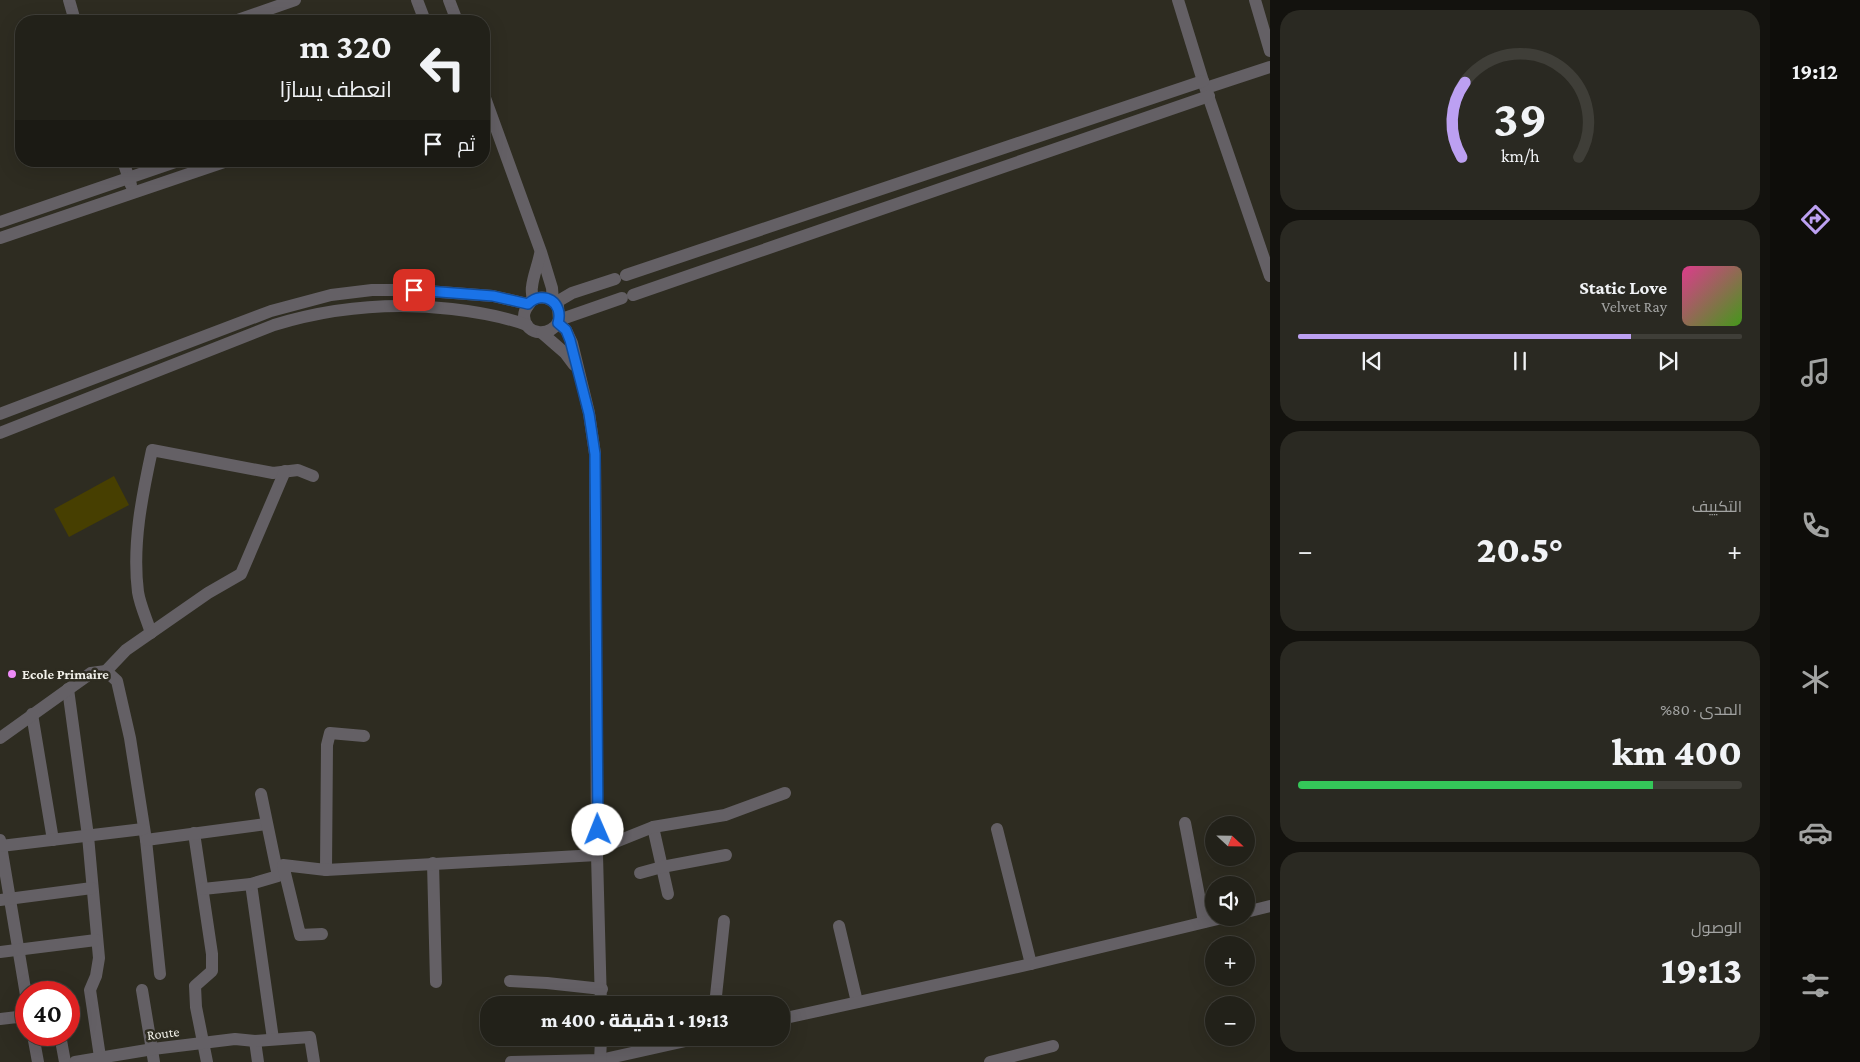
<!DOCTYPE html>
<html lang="ar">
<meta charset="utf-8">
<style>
body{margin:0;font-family:"Crimson Pro",Cairo,serif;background:#2a2922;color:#f1f3f6;direction:rtl;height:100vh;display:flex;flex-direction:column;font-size:19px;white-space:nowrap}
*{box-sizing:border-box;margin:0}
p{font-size:16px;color:#a2a3a2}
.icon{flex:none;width:28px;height:28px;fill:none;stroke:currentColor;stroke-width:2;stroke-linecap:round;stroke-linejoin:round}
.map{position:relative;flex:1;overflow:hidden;direction:ltr}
.panel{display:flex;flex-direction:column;gap:10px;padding:10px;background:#13120e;width:500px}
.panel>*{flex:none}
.banner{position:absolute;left:15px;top:15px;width:475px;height:152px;border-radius:20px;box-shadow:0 5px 20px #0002,0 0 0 1px #3f3e38;direction:rtl;background:#222119;color:#f1f3f6;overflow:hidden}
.needle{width:32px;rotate:112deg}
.controls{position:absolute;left:1205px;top:816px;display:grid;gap:10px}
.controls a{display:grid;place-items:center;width:50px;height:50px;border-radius:50%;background:#222119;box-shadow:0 5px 20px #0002,0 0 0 1px #3f3e38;font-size:25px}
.speed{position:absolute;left:15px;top:981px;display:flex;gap:10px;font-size:25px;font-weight:700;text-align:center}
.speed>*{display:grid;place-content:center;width:65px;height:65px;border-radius:50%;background:#222119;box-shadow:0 5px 20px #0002,0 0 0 1px #3f3e38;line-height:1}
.speed .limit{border:8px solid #d22;background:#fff;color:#111}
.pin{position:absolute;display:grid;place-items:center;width:42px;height:42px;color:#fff;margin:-21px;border-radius:10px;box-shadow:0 2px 8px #0006}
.me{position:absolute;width:55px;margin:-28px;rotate:359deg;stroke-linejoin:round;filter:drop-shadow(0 0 4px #0008)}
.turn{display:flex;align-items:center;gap:18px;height:105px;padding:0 15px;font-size:22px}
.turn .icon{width:65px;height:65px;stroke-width:2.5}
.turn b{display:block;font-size:35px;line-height:42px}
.then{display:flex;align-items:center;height:48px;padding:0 15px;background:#0003;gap:10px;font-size:19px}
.big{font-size:38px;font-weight:800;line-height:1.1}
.panel .card{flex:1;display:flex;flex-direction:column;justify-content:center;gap:8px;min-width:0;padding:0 18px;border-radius:20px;background:#2a2922}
.panel .dial{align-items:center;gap:0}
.dial svg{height:130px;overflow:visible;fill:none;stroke:#3f3e38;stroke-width:7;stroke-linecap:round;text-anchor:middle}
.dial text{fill:#f1f3f6;stroke:none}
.song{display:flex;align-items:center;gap:15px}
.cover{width:60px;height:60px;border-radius:8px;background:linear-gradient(135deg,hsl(330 70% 55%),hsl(100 70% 35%))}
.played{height:5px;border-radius:2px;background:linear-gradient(90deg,#bca0f2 75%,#3f3e38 75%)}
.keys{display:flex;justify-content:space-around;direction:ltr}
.heat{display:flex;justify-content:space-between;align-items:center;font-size:28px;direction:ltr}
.charge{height:8px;border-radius:4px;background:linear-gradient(90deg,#34c759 80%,#3f3e38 0)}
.trip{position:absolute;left:480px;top:996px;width:310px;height:50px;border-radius:20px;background:#222119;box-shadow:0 5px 20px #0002,0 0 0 1px #3f3e38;font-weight:800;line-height:50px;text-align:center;direction:rtl}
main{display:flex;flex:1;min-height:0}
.tab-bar{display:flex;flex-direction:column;width:90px;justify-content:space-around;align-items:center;background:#0e0d0a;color:#a2a3a2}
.tab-bar .icon{width:35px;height:35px}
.tab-bar .selected{color:#bca0f2}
.tab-bar b{font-size:22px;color:#f1f3f6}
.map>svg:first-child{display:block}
.green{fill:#473f01}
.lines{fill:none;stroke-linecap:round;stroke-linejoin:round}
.minor{stroke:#646065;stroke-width:12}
.route-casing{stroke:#114b97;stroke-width:12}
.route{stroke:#1a73e8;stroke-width:9}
.poi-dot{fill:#ee8bf8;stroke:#2e2c21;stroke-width:2}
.labels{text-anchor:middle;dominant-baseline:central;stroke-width:5;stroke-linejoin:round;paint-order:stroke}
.poi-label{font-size:14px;font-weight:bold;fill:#f2f1ea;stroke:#2e2c21;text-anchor:start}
.street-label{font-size:14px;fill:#f2f1ea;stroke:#2e2c21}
</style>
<main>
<nav class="tab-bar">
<b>19:12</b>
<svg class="icon selected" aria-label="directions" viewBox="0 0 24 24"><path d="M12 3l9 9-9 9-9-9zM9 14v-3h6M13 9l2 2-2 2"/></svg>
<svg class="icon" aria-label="music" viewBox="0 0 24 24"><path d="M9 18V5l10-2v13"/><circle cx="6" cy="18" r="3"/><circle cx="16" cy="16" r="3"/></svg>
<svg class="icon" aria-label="phone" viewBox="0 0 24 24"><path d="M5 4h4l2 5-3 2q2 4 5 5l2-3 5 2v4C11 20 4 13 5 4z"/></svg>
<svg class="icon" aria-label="climate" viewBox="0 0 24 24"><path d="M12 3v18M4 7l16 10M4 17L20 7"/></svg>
<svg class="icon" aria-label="car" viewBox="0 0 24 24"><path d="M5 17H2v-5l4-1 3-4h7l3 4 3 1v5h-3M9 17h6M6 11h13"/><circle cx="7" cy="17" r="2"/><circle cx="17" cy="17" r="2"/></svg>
<svg class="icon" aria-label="filters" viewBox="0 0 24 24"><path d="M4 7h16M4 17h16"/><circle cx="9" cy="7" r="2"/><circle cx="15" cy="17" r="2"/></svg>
</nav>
<section class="panel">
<div class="card dial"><svg viewBox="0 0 100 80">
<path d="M14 69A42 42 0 1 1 86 69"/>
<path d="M14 69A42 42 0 0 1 16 23" stroke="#bca0f2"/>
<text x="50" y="56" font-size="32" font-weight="700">39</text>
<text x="50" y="72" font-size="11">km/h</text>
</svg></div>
<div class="card">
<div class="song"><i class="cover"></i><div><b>Static Love</b><p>Velvet Ray</p></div></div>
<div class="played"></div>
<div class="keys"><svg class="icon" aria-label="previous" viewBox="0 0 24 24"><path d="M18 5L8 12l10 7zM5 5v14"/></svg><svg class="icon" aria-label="pause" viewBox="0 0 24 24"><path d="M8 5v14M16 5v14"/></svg><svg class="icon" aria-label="next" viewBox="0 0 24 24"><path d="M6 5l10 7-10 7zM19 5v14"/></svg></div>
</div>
<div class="card"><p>التكييف</p>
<div class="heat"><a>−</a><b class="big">20.5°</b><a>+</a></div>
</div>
<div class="card"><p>المدى · 80%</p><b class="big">400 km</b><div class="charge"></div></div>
<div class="card"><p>الوصول</p><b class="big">19:13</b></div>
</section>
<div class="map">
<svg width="1270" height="1062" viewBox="0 0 1270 1062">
<rect width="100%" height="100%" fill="#2e2c21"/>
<path class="green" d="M114,476L129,505L69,537L54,509Z"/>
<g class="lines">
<g class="minor">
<path d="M69,0L75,21"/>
<path d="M417,0L425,21"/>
<path d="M449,0L457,21"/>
<path d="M1178,0L1203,81L1270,276"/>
<path d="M1255,0L1270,51"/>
<path d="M235,21L295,0"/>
<path d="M1206,88L1270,67"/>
<path d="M484,95L541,252L552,288L553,301"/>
<path d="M123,161L131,185"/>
<path d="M0,222L178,161"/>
<path d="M0,238L227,161"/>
<path d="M626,275L1203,81"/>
<path d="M633,295L1209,96"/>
<path d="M532,300C543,295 550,298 558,306L559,320C553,337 525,337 524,316C524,308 530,305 532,299C533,296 531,291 532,287C533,276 538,265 540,254"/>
<path d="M555,303L572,293L615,279"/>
<path d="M559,320L622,298"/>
<path d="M558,323L566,330L572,343L589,413L595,454L597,855L601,1005"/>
<path d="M542,333L565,353L574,365"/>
<path d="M0,414L271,311L331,295L372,290H414L493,296L528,304"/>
<path d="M0,433L274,325C333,307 391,302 452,309C478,312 502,316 527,325"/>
<path d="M151,633C147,620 140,605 138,592C132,545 142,496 152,450L273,473L298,470L313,476"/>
<path d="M106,671L126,650L208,593L241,574L285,471"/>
<path d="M68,689L88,836L99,958L96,976L90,990L100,1057"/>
<path d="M32,714L53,840"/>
<path d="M0,738L91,673L106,671L117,681L130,738L146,840L160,974"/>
<path d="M1185,823L1204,922"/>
<path d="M653,827L668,894"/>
<path d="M997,829L1031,964"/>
<path d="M194,833L212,954V971L195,986L196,1007L207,1062"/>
<path d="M0,840L26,995"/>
<path d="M146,840L266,824"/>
<path d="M1,846L143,829"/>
<path d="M598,849L653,827L725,815L785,793"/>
<path d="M433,863L436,982"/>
<path d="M326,870L327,745L330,733L364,736"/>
<path d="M640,873L662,867L726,855"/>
<path d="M251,884L273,1039"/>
<path d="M203,889L251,884L278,876L261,794"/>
<path d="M0,900L92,888"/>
<path d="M1246,912L1270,906"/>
<path d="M839,926L857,1002"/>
<path d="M322,934L300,935L283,865L326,870L597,855"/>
<path d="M0,952L96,940"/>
<path d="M510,981L547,983L602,989"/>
<path d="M142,990L154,1062"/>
<path d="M715,1005L724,921"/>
<path d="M0,1019L26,1016"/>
<path d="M781,1019L1031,964L1222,918"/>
<path d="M33,1035L38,1062"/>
<path d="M60,1035L65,1062"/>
<path d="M255,1041L258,1062"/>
<path d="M75,1062L153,1049L235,1039L255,1041L310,1037L314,1062"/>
<path d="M511,1062L600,1060L699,1038"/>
<path d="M600,1062L601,1038"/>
<path d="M990,1062L1053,1046"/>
</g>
</g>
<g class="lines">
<defs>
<path id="route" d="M414,290L493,296L528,304C544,289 564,303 558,323L566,330L570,340L589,414L595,454L598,830"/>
</defs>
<use href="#route" class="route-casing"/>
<use href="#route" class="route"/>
</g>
<circle class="poi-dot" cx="12" cy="674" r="5"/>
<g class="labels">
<g class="poi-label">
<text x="22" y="674">Ecole Primaire</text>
</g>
<g class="street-label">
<text transform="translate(163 1033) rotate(-7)">Route</text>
</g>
</g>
</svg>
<div class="controls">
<a><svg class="needle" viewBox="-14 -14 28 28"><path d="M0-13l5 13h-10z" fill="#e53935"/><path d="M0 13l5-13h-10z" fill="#a2a3a2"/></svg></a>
<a><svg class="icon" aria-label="sound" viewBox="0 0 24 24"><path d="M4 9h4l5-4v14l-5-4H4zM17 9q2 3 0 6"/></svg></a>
<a>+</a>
<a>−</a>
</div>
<div class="speed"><div class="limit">40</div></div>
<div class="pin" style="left:414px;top:290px;background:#d93025"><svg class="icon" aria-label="arrive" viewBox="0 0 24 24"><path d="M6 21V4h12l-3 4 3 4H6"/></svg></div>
<svg class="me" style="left:598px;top:830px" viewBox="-20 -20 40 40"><circle r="19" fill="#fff"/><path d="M0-13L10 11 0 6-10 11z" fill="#1a73e8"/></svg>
<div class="trip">19:13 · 1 دقيقة · 400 m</div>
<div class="banner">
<div class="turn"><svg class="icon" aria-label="left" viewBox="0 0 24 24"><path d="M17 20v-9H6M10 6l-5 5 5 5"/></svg><div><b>320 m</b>انعطف يسارًا</div></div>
<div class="then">ثم<svg class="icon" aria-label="arrive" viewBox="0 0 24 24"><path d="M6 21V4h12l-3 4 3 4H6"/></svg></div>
</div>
</div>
</main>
